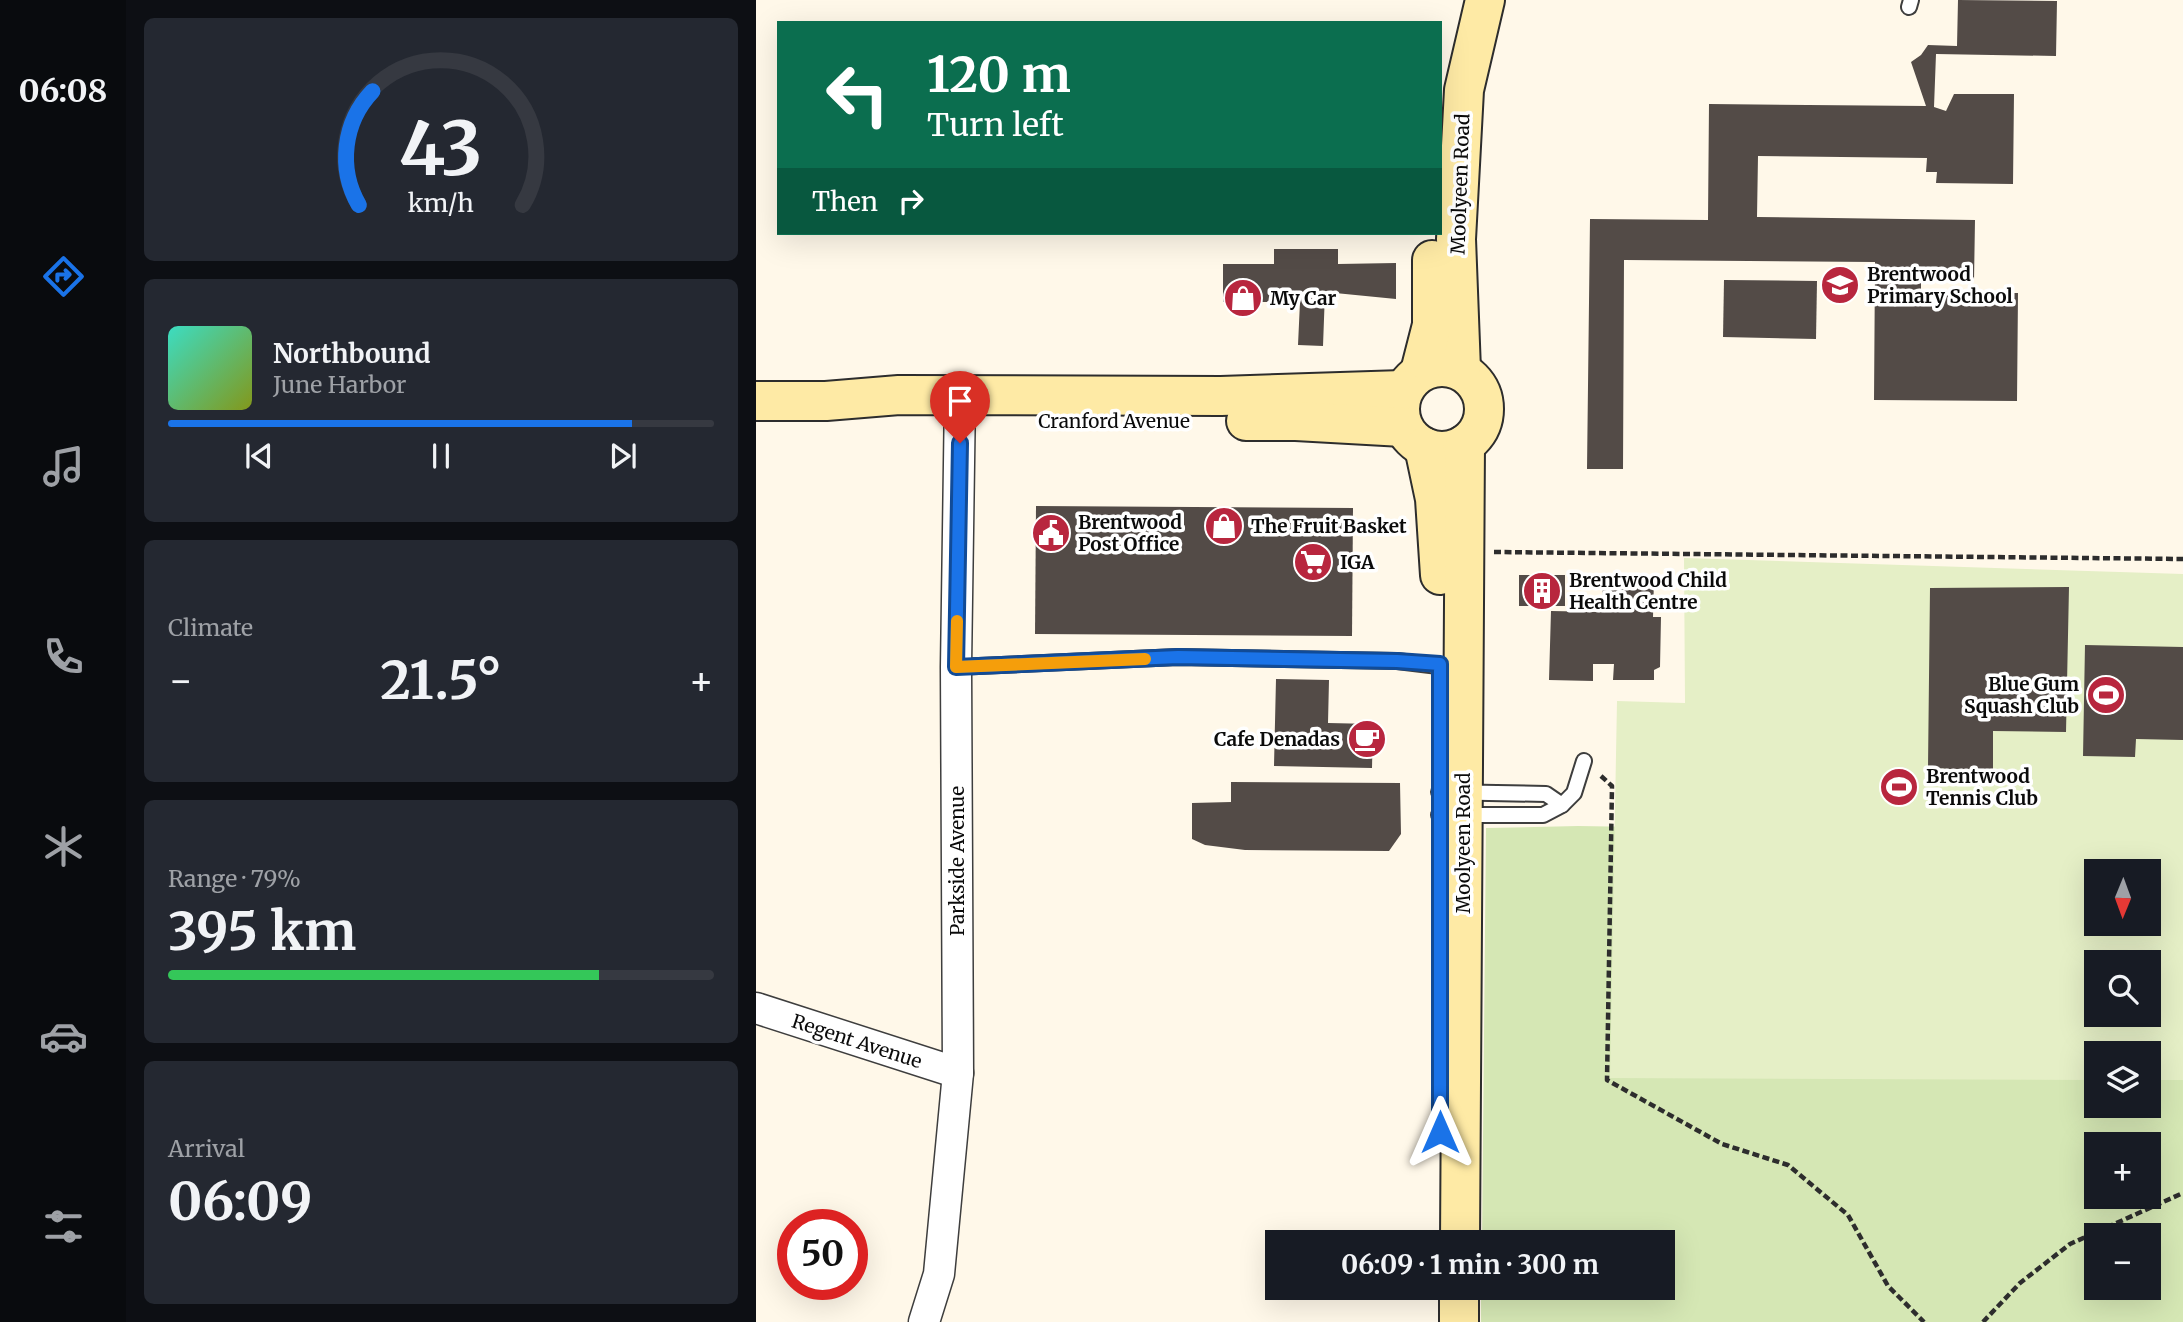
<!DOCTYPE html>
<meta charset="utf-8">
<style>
body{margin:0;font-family:Merriweather,serif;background:#242831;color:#f1f3f6;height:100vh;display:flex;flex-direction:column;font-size:26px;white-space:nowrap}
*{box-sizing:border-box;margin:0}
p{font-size:23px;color:#9ea1a6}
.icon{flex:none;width:38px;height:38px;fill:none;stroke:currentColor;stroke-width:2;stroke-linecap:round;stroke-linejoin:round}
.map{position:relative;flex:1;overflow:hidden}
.panel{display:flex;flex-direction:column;gap:18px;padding:18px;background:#0d0f14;width:630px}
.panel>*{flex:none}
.hud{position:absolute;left:21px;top:21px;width:665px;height:214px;border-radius:0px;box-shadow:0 7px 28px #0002;background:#0b6e4f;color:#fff;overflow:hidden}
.needle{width:46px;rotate:181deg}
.buttons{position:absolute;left:1328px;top:859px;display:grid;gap:14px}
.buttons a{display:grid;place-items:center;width:77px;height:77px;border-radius:0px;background:#171b24;box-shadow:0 7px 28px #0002;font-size:35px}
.speed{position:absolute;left:21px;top:1209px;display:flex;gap:14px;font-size:35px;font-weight:700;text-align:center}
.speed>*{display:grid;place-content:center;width:91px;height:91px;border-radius:50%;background:#171b24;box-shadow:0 7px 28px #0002;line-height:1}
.speed .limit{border:10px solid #d22;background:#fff;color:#111}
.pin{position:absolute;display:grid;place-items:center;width:60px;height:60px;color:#fff;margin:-72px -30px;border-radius:50% 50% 50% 0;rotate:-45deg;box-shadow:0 0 7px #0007}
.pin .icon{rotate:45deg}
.me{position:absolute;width:77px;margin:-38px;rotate:0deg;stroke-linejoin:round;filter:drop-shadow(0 0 5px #0008)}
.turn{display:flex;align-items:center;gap:24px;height:147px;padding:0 35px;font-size:32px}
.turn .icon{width:91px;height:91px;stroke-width:2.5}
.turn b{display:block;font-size:49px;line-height:60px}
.then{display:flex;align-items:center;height:66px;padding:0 35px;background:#0003;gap:14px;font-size:26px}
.big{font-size:52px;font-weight:700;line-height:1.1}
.panel .widget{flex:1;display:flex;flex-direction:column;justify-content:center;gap:10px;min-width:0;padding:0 24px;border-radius:10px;background:#242831}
.panel .dial{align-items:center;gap:0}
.dial svg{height:182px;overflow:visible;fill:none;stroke:#363941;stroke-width:7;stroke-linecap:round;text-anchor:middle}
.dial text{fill:#f1f3f6;stroke:none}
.song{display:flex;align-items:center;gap:21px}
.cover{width:84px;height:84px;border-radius:10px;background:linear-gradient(135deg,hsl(170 70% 55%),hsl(70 70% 35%))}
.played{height:7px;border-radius:4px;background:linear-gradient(90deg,#1a73e8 85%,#363941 85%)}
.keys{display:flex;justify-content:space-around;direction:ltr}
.heat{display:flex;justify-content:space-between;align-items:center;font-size:38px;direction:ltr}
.charge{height:10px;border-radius:5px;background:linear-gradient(90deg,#34c759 79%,#363941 0)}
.trip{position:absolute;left:509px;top:1230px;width:410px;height:70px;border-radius:0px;background:#171b24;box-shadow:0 7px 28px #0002;font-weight:700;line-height:70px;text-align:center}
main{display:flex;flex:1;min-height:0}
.tabs{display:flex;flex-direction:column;width:126px;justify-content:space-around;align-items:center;background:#090b0e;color:#9ea1a6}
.tabs .icon{width:49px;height:49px}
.tabs .current{color:#1a73e8}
.tabs b{font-size:32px;color:#f1f3f6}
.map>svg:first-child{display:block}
.green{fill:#d5e7b4;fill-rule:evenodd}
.pitch{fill:#e5efc6;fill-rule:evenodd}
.building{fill:#534b47}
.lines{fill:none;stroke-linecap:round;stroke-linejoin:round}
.service-casing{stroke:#3e3e3e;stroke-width:18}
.minor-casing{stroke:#3e3e3e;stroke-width:33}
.secondary-casing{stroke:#2d2d2d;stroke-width:42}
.path{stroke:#2d2d2d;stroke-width:4.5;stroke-dasharray:7 3.5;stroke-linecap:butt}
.service{stroke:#fff;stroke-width:14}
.minor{stroke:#fff;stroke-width:30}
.secondary{stroke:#feeaa5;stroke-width:38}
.route-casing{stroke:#114b97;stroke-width:18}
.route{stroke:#1a73e8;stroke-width:12}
.slow{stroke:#f59e0b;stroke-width:12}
.labels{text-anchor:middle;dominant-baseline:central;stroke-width:7;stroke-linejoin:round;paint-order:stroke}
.street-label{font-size:19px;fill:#0b0b0b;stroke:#fff}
.poi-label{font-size:19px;font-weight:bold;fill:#0b0b0b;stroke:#fff;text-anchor:start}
</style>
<main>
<nav class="tabs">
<b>06:08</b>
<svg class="icon current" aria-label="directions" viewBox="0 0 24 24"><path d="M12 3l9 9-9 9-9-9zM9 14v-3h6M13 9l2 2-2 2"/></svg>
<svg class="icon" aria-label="music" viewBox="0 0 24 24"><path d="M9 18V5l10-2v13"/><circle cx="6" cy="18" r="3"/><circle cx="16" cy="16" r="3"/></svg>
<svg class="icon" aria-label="phone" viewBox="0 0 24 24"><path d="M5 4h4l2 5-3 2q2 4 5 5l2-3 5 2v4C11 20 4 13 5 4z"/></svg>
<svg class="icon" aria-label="climate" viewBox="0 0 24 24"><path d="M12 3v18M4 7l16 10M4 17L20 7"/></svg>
<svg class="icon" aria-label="car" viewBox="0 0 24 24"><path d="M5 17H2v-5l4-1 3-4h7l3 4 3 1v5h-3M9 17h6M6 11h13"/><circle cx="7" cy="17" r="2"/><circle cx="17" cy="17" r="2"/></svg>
<svg class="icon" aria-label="filters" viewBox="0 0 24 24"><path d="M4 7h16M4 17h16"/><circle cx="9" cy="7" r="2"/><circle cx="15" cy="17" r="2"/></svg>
</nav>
<section class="panel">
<div class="widget dial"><svg viewBox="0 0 100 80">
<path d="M14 69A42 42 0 1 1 86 69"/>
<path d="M14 69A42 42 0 0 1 20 19" stroke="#1a73e8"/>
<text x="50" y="56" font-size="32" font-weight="700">43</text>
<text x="50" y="72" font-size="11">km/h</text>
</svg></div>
<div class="widget">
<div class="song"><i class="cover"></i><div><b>Northbound</b><p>June Harbor</p></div></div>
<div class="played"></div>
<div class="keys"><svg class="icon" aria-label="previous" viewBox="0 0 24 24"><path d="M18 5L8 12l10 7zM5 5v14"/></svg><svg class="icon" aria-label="pause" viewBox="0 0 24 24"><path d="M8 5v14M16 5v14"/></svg><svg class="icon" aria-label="next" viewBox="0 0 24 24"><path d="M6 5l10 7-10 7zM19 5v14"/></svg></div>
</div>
<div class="widget"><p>Climate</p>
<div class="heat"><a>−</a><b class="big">21.5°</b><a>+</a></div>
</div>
<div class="widget"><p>Range · 79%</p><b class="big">395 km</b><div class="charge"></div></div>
<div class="widget"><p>Arrival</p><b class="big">06:09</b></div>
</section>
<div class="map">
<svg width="1427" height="1322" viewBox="0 0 1427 1322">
<rect width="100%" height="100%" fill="#fff8e9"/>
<path class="green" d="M822,826L1427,836V1322H725V1288H906V1242H726L730,828ZM1340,872H1393V924H1340ZM1340,962H1393V1015H1340ZM1340,1054H1393V1106H1340ZM1340,1144H1393V1197H1340ZM1340,1236H1393V1288H1340Z"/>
<path class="pitch" d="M928,558L1427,574V1080H1393V1054H1340V1080L854,1078L861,701L929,703ZM1340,872H1393V924H1340ZM1340,962H1393V1015H1340Z"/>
<g class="building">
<path d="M1202,0L1301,1L1300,56L1180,54L1178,107L1190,111L1198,94H1258L1257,184L1180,183L1181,172H1170L1171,158L1002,156L1001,217L1219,220L1218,281H1165V293H1262L1261,401L1118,400L1119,262L868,260L867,469H831L834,219L952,220L953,104L1170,106L1155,62L1165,55L1172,45L1201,46Z"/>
<path d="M518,249H582V264L640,263V299L569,292L567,346L542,345L544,302H467V264H518Z"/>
<path d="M968,280L1061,281L1060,339L967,337Z"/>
<path d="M280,506L597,508L596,636L279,634Z"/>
<rect x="763" y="575" width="46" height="31"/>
<path d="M847,578L898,579L897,617H905L904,667L898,670V680H857L858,664H837V681L793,680L795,611L846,612Z"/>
<path d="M1313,587L1310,732L1237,731V771L1172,768L1174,588Z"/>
<path d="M1329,645L1427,647V740L1380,739L1379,757L1327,756Z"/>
<path d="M520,679L573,680L572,723L617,724L616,768L518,766Z"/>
<path d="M475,782L644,783L645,834L633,851L489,850L449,845L436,839V803L475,802Z"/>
</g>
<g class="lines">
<defs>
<g id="service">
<path d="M1153,7L1155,0"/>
<path d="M200,667L422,657L641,661L707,669"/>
<path d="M683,792L790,794L806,805"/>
<path d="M683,815H787L806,805L818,793L828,761"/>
</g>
<g id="minor">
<path d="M0,1008L202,1073"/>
<path d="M168,1322L183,1274L202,1073L200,667L204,396"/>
</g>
<g id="secondary">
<circle cx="686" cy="409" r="42"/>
<path d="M705,370L700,239L708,90L729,0"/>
<path d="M664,372L676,325V260"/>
<path d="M0,401H70L143,395L465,396L647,390"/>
<path d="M490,421H540L647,427"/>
<path d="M668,447L679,499L684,575"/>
<path d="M704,1242L709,444"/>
<path d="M703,1322V1288"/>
</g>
</defs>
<use href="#service" class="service-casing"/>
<use href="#minor" class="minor-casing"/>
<use href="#secondary" class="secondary-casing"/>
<g class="path">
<path d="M738,552L1427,559"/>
<path d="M845,776L856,786L851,1080L966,1144L1032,1165L1092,1215L1132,1286L1168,1322"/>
<path d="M1227,1322L1264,1283L1314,1244L1427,1193"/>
</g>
<use href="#service" class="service"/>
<use href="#minor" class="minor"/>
<use href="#secondary" class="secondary"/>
</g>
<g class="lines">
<defs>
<path id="route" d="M204,443L200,667L422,657L641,661L684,664V1132"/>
</defs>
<use href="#route" class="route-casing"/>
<use href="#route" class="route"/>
<path class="slow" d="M201,621L200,667L389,659"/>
</g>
<defs>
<symbol id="school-disc" viewBox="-11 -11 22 22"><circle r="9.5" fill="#b8263e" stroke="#fff"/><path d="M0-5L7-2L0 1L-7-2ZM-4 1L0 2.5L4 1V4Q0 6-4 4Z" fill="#fff"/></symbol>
<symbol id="shop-disc" viewBox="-11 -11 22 22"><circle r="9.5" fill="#b8263e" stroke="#fff"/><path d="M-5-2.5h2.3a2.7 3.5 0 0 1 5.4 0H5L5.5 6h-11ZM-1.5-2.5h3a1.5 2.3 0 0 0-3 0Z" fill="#fff"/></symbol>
<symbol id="civic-disc" viewBox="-11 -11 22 22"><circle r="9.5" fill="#b8263e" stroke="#fff"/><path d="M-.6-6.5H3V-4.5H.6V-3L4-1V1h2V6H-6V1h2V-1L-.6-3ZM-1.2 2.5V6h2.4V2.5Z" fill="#fff"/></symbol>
<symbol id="supermarket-disc" viewBox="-11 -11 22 22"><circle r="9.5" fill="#b8263e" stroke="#fff"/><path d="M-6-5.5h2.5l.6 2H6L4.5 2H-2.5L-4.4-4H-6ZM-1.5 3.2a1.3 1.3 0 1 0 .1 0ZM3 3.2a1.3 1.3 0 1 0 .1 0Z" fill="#fff"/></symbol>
<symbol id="building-disc" viewBox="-11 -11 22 22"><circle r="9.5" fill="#b8263e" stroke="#fff"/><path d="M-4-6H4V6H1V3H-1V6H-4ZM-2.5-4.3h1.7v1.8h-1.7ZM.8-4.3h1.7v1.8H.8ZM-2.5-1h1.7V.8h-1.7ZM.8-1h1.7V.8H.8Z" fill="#fff"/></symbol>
<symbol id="stadium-disc" viewBox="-11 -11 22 22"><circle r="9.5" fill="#b8263e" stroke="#fff"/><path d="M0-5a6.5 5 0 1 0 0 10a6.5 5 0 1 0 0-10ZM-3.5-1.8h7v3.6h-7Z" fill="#fff"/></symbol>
<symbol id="cafe-disc" viewBox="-11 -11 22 22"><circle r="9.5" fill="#b8263e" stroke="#fff"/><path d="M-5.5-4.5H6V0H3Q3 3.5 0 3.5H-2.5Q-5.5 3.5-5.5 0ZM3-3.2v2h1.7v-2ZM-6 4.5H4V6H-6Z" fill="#fff"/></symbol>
</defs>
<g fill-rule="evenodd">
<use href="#school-disc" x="1062" y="263" width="44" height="44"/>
<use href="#shop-disc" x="465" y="276" width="44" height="44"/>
<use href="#shop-disc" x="446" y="504" width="44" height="44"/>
<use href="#civic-disc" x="273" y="511" width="44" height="44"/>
<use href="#supermarket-disc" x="535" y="540" width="44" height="44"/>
<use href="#building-disc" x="764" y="569" width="44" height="44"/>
<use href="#stadium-disc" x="1328" y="673" width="44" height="44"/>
<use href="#cafe-disc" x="589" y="717" width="44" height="44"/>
<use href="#stadium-disc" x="1121" y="765" width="44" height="44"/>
</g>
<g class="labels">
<g class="street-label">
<text transform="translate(704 184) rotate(-88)">Moolyeen Road</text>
<text x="358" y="421">Cranford Avenue</text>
<text transform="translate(707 843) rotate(-90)">Moolyeen Road</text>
<text transform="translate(201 861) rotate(-90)">Parkside Avenue</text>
<text transform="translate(101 1041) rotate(18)">Regent Avenue</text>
</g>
<g class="poi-label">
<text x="1111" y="274">Brentwood<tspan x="1111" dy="22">Primary School</tspan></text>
<text x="514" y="298">My Car</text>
<text x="322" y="522">Brentwood<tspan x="322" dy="22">Post Office</tspan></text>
<text x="495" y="526">The Fruit Basket</text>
<text x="584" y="562">IGA</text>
<text x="813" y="580">Brentwood Child<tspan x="813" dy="22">Health Centre</tspan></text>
<text x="1323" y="684" text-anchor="end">Blue Gum<tspan x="1323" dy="22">Squash Club</tspan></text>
<text x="584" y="739" text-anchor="end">Cafe Denadas</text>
<text x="1170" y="776">Brentwood<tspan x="1170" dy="22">Tennis Club</tspan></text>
</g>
</g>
</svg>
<div class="buttons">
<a><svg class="needle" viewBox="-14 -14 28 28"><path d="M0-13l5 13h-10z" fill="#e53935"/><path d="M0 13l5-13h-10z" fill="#9ea1a6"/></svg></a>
<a><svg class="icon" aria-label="search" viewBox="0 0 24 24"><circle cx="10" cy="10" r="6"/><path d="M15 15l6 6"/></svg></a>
<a><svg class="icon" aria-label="layers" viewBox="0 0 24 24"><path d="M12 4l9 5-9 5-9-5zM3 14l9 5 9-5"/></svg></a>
<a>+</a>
<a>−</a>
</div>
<div class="speed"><div class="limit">50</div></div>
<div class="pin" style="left:204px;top:443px;background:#d93025"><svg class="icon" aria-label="arrive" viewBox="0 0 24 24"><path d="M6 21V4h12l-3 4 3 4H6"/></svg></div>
<svg class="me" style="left:684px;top:1132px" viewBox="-20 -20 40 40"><path d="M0-17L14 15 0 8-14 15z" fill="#1a73e8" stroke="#fff" stroke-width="4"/></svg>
<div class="trip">06:09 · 1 min · 300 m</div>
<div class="hud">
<div class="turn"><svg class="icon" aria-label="left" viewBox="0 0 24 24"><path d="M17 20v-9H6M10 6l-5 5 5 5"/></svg><div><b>120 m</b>Turn left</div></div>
<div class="then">Then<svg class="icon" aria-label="right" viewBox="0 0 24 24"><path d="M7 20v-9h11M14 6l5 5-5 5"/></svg></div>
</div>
</div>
</main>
